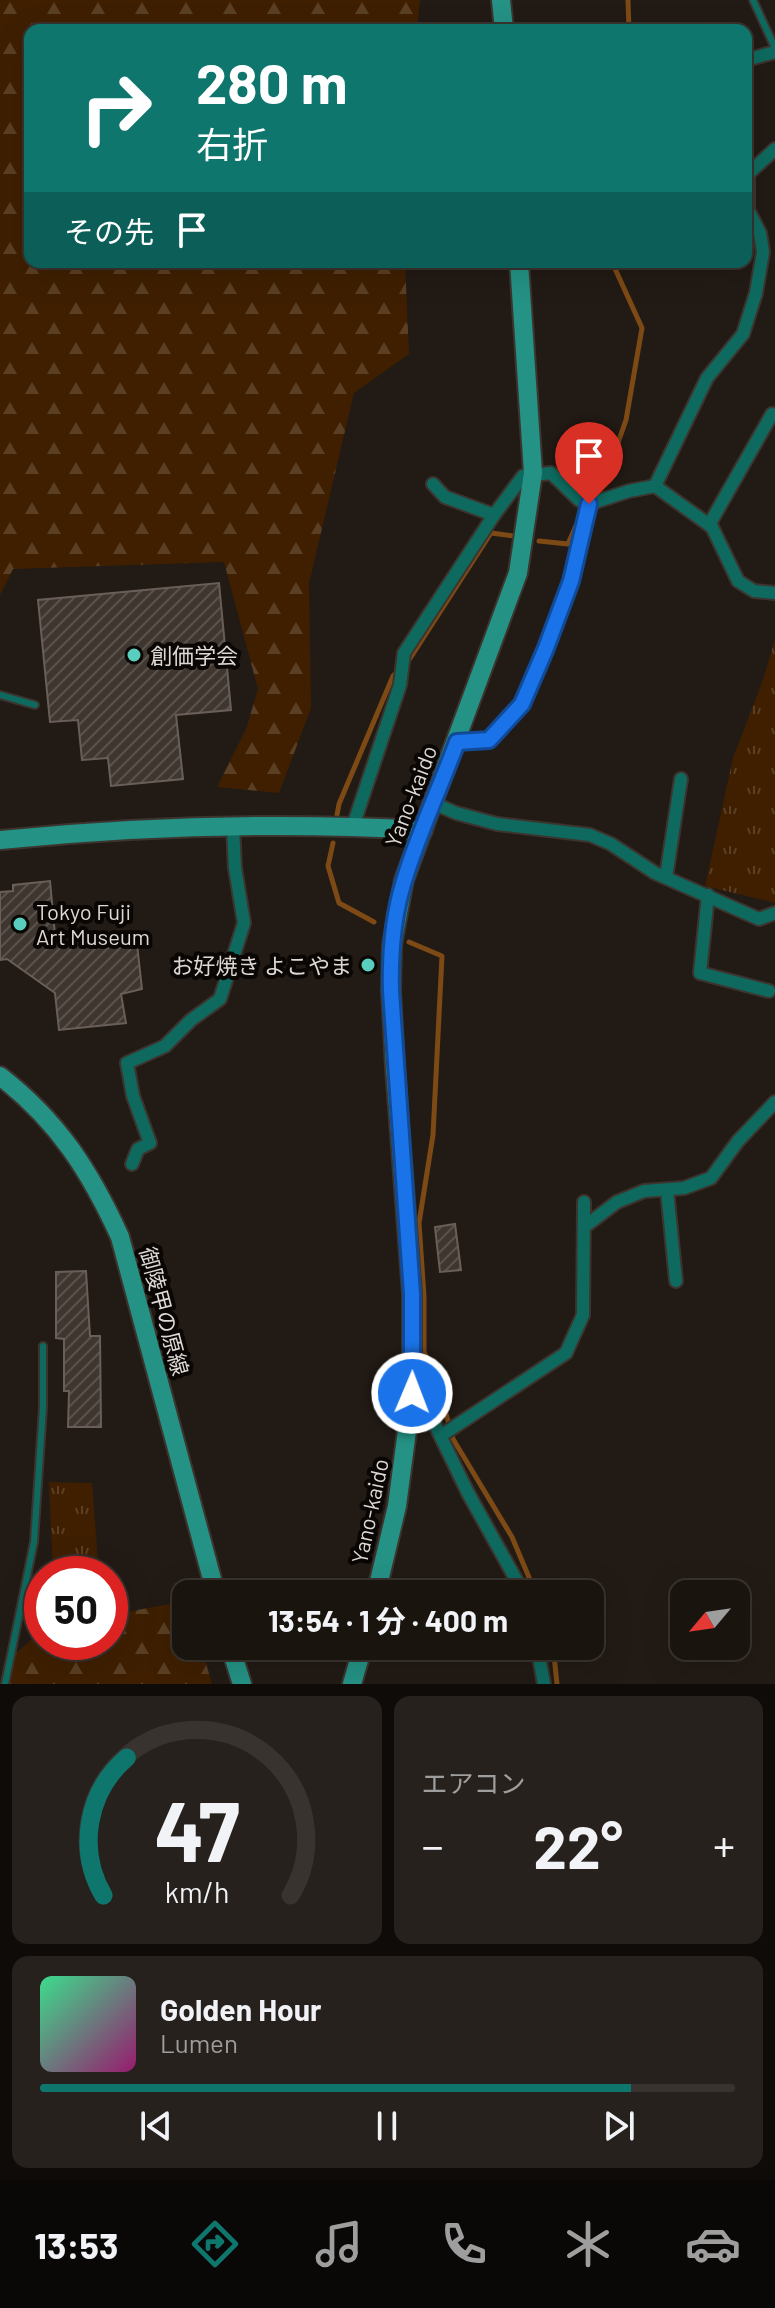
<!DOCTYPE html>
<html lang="ja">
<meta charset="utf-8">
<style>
body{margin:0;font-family:Barlow,"Noto Sans JP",sans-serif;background:#27211d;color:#f1f3f6;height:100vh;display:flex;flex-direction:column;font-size:30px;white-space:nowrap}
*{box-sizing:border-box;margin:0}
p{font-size:26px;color:#9f9e9e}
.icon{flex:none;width:44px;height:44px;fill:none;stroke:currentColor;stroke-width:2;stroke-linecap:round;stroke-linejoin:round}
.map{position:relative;height:1684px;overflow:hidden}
.panel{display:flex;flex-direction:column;gap:12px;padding:12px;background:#0e0b08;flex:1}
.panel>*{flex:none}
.banner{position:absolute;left:24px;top:24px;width:728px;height:244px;border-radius:16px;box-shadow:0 8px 32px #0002,0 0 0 2px #38332f;background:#0f766e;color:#fff;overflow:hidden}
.needle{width:52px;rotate:241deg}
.controls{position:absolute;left:670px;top:1580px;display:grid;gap:16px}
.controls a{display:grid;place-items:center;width:80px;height:80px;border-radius:16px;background:#1a140f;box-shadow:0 8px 32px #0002,0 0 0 2px #38332f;font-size:40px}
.speed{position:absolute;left:24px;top:1556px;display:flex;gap:16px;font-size:40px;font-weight:700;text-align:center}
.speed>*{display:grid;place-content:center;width:104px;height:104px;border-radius:50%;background:#1a140f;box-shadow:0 8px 32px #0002,0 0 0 2px #38332f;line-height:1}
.speed .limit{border:12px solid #d22;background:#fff;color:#111}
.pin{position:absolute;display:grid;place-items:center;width:68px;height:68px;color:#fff;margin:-82px -34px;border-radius:50% 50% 50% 0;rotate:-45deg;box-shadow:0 0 8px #0007}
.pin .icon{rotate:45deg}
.me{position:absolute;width:88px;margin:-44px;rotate:1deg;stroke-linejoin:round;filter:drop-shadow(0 0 6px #0008)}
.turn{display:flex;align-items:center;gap:28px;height:168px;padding:0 40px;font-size:36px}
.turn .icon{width:104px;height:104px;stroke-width:2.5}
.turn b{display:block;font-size:56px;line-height:68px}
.then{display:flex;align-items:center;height:76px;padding:0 40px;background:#0003;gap:16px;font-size:30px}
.big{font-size:60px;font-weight:700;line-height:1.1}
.panel .widget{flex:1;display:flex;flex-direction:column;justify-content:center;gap:12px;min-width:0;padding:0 28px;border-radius:16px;background:#27211d}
.panel .dial{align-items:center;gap:0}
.dial svg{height:208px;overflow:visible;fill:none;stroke:#38332f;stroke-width:7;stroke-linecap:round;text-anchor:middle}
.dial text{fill:#f1f3f6;stroke:none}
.song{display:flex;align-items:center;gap:24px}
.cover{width:96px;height:96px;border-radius:12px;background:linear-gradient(135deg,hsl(150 70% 55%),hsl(320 70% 35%))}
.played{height:8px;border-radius:4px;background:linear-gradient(90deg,#0f766e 85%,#38332f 85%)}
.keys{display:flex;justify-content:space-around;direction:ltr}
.heat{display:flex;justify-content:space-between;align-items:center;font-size:44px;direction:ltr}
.panel .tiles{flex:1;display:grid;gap:12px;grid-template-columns:1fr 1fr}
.widget:last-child{grid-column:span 2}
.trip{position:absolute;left:172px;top:1580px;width:432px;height:80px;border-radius:16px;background:#1a140f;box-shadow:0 8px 32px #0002,0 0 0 2px #38332f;font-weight:700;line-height:80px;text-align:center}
.dock{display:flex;height:128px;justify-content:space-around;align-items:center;background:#0a0806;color:#9f9e9e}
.dock .icon{width:56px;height:56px}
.dock .on{color:#0f766e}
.dock b{font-size:36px;color:#f1f3f6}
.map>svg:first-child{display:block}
.grass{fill:url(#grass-tufts)}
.forest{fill:url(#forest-firs)}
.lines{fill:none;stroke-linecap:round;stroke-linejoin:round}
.stream{stroke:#7d4a15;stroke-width:5}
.building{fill:url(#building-hatch);stroke:#695f58;stroke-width:2}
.lane-casing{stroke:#3c352f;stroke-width:10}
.street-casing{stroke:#3c352f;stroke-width:16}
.secondary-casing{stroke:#3c352f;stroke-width:22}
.lane{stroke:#0e6a5f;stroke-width:6}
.street{stroke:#0e6a5f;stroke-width:12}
.secondary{stroke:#249285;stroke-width:18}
.route-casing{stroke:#114b97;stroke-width:20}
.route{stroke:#1a73e8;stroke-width:14}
.poi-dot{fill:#59cebe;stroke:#090604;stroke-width:3}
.labels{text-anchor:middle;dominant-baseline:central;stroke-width:8;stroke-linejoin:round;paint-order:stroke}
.poi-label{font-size:22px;fill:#ded9d5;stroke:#090604;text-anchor:start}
.street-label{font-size:22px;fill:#ded9d5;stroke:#090604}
</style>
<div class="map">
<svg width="775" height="1684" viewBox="0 0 775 1684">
<defs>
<pattern id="grass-tufts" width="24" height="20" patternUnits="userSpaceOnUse" patternTransform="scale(2)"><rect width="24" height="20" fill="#3f1f00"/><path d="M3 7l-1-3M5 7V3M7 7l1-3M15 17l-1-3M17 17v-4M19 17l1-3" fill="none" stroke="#5a3f24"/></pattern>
<pattern id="forest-firs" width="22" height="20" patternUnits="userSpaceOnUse" patternTransform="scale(2)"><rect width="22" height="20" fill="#3f1f00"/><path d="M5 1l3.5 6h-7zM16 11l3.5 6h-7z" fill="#5a3f24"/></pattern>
<pattern id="building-hatch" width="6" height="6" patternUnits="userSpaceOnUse" patternTransform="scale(2)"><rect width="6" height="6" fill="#3f362f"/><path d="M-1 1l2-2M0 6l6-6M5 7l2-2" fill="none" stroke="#5a524c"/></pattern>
</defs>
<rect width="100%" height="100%" fill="#221a14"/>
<g class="grass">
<path d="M775,639V903L705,886L733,758L763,680Z"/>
<path d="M49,1482L92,1483L99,1574H53Z"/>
</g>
<g class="forest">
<path d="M0,0H420L417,30H30V262H405L409,354L354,393L309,583L311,708L279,793L217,787L246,729L258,689L224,562L13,569L0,595Z"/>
<path d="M186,1601V1646H201L212,1684H0L4,1664L42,1630V1642H110V1615Z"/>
</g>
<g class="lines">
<g class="stream">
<path d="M628,0L629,30"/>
<path d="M591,494L614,454L626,420L642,328L612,262"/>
<path d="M539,541L568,544L578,521"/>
<path d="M337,815L339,804L393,676L409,660L491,533L514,536"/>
<path d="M333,843L328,866L339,903L374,922"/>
<path d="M409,942L442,956L433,1135L419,1223L424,1296V1352L439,1388L453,1439L512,1537L536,1594"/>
<path d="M553,1646L557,1684"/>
</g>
</g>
<g class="building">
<path d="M219,583L231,710L176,715L183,779L111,786L108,758L82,760L78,720L50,722L38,600Z"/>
<path d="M50,881L55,935L64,944L136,935L142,989L121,994L126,1023L59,1030L55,993L7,959L0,960V892L13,891V885Z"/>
<path d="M455,1224L461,1270L440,1272L435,1227Z"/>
<path d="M86,1271L90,1336H100L101,1427H68L69,1391H64V1339L56,1338V1272Z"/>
</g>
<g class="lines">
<defs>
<g id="lane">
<path d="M753,0L775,48"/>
<path d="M0,695L35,705"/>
<path d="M5,1684L34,1542L43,1408V1346"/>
</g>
<g id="street">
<path d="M746,60L775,52"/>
<path d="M433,484L445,497L494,515"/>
<path d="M655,486L712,527L738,581L754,591L775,593"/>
<path d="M709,525L772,414"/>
<path d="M457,742L489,740L522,704L546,648L571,581L589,504L629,491L655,486L707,378L743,334L756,293L763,252L760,233L748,210V174L775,149"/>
<path d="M433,803L456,813L497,824L590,835L611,844L655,873L759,919L775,913"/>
<path d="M353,826L400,685L404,653L494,515L523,476L551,473L579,500L589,504"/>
<path d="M666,877L681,779"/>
<path d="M708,895L700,973L769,991"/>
<path d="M132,1164L138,1149L150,1143L133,1096L127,1063L165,1046L191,1020L220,999L244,923L235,868L233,827"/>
<path d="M667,1190L676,1281"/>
<path d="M584,1227L617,1202L644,1191L684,1188L711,1178L738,1141L775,1102"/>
<path d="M412,1393L422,1398L468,1493L524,1594"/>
<path d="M442,1435L566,1353L583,1315L584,1202"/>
<path d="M537,1646L544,1684"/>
</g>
<g id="secondary">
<path d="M501,0L504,30"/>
<path d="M0,840C140,826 283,822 423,830"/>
<path d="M0,1076C58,1121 90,1171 120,1237L216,1594"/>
<path d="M376,1594L397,1506L412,1393V1294L395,1067L391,991L392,945L404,880L518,573L533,473L519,262"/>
<path d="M230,1646L242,1684"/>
<path d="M352,1684L363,1646"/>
</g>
</defs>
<use href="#lane" class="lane-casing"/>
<use href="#street" class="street-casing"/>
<use href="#secondary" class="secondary-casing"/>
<use href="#lane" class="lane"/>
<use href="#street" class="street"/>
<use href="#secondary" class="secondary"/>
</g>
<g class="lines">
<defs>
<path id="route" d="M412,1393V1294L391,991C390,954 393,916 404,881C418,834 440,788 457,742L489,740L522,704L546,648L571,581L589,504"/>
</defs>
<use href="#route" class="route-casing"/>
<use href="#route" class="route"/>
</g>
<g class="poi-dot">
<circle cx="134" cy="655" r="8"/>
<circle cx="20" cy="924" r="8"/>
<circle cx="368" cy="965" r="8"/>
</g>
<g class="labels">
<g class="poi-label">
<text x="150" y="655">創価学会</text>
<text x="36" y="911">Tokyo Fuji<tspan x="36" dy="25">Art Museum</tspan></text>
<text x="352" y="965" text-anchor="end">お好焼き よこやま</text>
</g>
<g class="street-label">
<text transform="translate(410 796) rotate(-69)">Yano-kaido</text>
<text transform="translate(165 1311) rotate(75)">御陵甲の原線</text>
<text transform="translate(369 1511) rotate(-78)">Yano-kaido</text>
</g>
</g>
</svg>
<div class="controls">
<a><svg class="needle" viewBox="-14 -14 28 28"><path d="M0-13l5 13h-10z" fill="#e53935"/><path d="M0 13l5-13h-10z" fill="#9f9e9e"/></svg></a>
</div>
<div class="speed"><div class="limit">50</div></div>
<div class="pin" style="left:589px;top:504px;background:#d93025"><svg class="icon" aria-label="arrive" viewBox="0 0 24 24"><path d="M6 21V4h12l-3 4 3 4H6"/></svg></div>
<svg class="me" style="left:412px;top:1393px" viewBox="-20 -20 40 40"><circle r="17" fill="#1a73e8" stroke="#fff" stroke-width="3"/><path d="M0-11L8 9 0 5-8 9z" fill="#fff"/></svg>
<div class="trip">13:54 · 1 分 · 400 m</div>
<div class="banner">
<div class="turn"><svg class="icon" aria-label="right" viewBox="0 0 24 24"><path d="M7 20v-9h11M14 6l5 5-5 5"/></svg><div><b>280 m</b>右折</div></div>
<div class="then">その先<svg class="icon" aria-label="arrive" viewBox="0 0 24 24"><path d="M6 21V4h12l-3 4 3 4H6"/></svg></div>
</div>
</div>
<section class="panel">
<div class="tiles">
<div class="widget dial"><svg viewBox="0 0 100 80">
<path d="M14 69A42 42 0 1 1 86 69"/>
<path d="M14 69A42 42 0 0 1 23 16" stroke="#0f766e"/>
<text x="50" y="56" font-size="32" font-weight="700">47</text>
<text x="50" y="72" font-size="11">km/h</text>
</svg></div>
<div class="widget"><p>エアコン</p>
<div class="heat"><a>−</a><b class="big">22°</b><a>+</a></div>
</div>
<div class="widget">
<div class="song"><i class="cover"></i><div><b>Golden Hour</b><p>Lumen</p></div></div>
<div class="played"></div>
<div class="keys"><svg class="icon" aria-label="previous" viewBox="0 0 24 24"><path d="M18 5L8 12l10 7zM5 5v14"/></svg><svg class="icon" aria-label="pause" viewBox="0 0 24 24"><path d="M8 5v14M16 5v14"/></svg><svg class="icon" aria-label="next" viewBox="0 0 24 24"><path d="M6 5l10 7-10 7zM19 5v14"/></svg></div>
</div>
</div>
</section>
<nav class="dock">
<b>13:53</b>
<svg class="icon on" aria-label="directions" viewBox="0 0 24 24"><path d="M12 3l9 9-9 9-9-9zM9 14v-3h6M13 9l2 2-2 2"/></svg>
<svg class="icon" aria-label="music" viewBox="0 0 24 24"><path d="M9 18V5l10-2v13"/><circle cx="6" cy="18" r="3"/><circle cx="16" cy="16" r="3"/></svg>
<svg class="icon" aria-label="phone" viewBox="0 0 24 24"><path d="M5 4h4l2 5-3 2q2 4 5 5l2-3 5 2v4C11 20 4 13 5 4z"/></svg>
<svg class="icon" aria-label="climate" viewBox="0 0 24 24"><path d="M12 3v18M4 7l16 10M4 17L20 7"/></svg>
<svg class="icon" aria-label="car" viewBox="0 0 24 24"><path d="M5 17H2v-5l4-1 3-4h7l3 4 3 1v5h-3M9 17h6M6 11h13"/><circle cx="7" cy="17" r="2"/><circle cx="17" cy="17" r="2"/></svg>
</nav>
